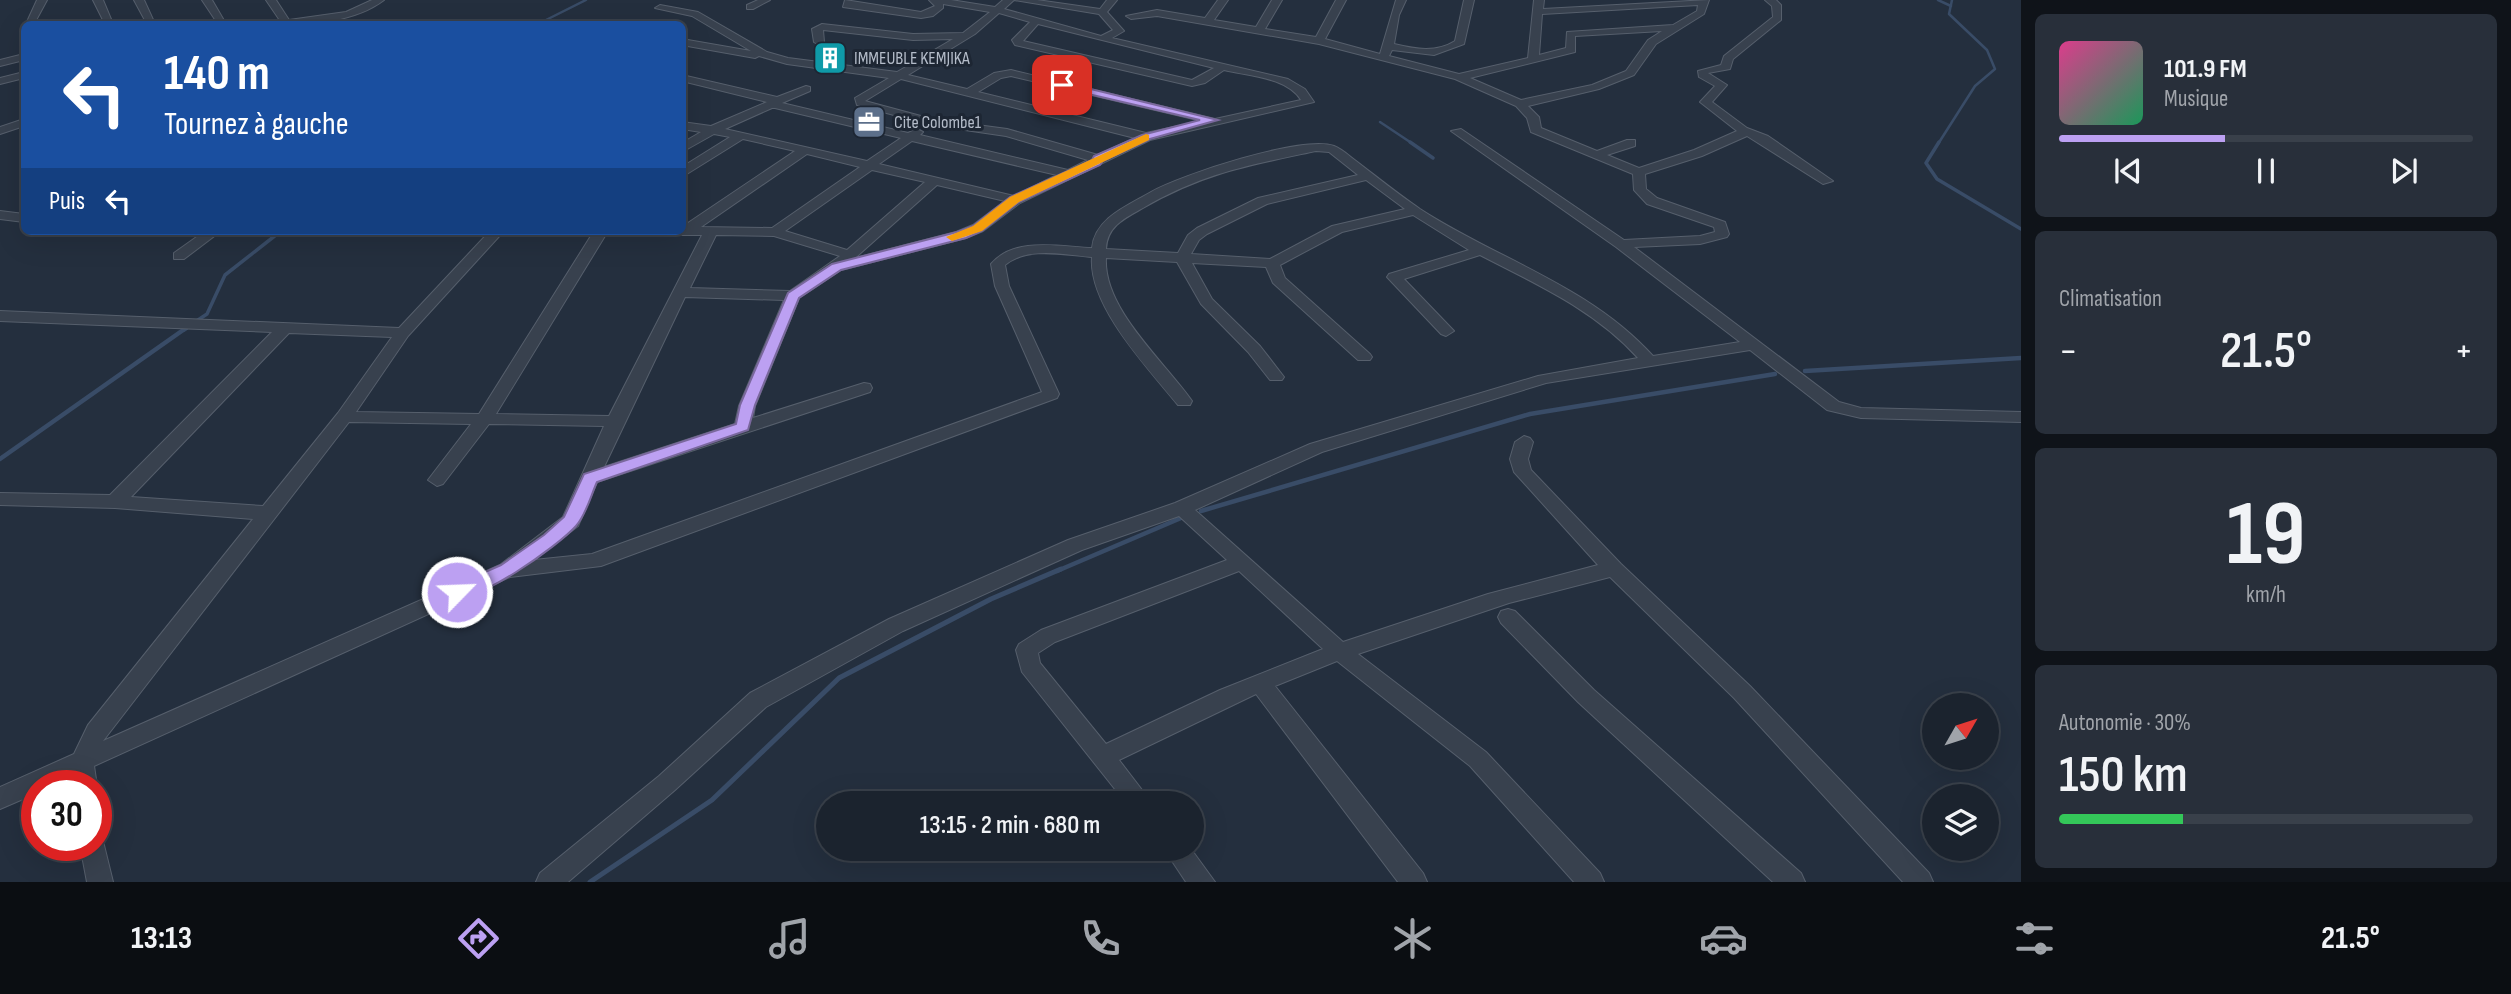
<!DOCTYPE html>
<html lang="fr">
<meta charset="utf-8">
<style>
body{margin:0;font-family:"Sofia Sans Condensed",sans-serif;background:#282f3a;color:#f1f3f6;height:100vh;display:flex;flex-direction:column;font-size:26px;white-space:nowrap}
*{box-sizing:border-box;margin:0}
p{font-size:23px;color:#a0a4aa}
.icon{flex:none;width:38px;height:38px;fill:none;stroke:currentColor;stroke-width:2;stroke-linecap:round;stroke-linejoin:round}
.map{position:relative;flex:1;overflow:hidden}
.drawer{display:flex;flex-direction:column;gap:14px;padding:14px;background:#0f1319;width:490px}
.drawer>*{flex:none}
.guide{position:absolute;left:21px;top:21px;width:665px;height:214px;border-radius:10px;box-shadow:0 7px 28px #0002,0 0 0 2px #39404a;background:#1a4fa0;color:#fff;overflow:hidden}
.needle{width:46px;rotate:51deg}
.fabs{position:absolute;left:1922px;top:693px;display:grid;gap:14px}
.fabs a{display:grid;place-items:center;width:77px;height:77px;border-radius:50%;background:#1b232e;box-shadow:0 7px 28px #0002,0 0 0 2px #39404a;font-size:35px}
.speed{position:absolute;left:21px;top:770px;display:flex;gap:14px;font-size:35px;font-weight:700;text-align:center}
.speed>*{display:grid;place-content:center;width:91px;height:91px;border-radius:50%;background:#1b232e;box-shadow:0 7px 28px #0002,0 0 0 2px #39404a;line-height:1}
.speed .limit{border:10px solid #d22;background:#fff;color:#111}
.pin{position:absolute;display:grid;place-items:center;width:60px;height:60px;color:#fff;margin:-30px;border-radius:14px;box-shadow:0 4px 10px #0006}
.me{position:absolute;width:77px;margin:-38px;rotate:66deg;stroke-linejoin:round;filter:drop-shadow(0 0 5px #0008)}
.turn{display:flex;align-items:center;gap:24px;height:147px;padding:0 28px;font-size:32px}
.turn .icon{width:91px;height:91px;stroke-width:2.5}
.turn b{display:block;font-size:49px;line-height:60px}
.then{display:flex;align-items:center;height:66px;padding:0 28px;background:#0003;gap:14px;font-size:26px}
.big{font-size:52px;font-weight:600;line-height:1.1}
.drawer .widget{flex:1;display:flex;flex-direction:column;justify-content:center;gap:10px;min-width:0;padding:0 24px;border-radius:10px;background:#282f3a}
.drawer .dial{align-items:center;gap:0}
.dial b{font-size:91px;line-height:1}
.song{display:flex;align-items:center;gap:21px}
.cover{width:84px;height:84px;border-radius:10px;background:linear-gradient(135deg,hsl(330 70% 55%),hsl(150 70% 35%))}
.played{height:7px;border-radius:4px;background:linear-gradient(90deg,#bca0f2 40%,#39404a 40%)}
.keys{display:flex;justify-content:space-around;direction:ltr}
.heat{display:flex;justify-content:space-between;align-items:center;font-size:38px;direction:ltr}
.charge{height:10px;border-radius:5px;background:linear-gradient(90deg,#34c759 30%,#39404a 0)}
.trip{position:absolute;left:816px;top:791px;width:388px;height:70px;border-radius:35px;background:#1b232e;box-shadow:0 7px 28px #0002,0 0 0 2px #39404a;font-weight:600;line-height:70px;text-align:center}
.tab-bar{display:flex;height:112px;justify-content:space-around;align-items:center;background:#0b0e12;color:#a0a4aa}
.tab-bar .icon{width:49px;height:49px}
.tab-bar .on{color:#bca0f2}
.tab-bar b{font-size:32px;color:#f1f3f6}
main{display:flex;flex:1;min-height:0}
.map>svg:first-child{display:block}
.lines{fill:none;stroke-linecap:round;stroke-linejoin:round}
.stream-far3{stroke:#394c67;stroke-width:2.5}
.stream-far2{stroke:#394c67;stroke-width:3.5}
.stream-far1{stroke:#394c67;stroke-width:4.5}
.stream{stroke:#394c67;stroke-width:5}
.street-casing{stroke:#565f6c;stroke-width:2}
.street{fill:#38414e;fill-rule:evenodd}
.route{fill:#bca0f2;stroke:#7a689d;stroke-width:2}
.slow{fill:#f59e0b}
.labels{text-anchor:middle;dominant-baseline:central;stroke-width:6;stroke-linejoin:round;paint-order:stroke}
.far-poi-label{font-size:18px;fill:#b4bcc9;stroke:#1d2633;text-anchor:start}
</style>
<main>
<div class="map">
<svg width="2021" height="882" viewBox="0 0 2021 882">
<rect width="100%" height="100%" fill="#242f3e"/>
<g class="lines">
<g class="stream-far3">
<path d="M1938,0L1951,6"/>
<path d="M538,24L586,0"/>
<path d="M1380,122L1413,144"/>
<path d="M1938,144L1975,86L1995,69L1987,50L1949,14L1952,0"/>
</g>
<g class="stream-far2">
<path d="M1410,142L1433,158"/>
<path d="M1939,142L1926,163L1937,179L2021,229"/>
<path d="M195,322L207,314L225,275L281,231"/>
<path d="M184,330L188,327"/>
</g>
<g class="stream-far1">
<path d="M1805,371L2021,358"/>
<path d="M0,459L186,328"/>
<path d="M1201,511L1530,414L1775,374"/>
<path d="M1057,571L1181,518"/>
</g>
<path class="stream" d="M590,882L712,800L839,678L991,599L1061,569"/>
<defs>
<g id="street">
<path d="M37,0H47L34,24H26Z"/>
<path d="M93,0H103L113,24H105Z"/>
<path d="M134,0H144L155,24H147Z"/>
<path d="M202,0H212L226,24H218Z"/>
<path d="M266,0H276L289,20L346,12L372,0H384C355,22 314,24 279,24L281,22Z"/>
<path d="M758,0H770L753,9H747V5Z"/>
<path d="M845,0L921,12L935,6L929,0H951L995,7L1003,0H1037L1100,9L1107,0H1117L1107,12L1124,31L1112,38L1288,79L1305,89L1314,102L1150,140L1020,203L983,231L966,238L841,270L799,298L755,406L753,418L864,383L870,384L872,388L870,392L597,482L578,526L534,560L592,554L1042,392L995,286L991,264C1015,236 1060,247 1092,248C1095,218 1127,206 1151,192C1181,175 1302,135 1334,146C1342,149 1349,156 1356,161C1377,177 1398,194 1420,209C1497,259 1590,286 1653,356L1740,342L1616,247L1451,131L1461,129L1624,240L1700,236L1715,232L1714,227L1647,204L1634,190L1633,174L1531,132L1527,118L1516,106L1455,79L1319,44L1157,16L1131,19L1126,16L1157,10L1205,18L1218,0H1228L1214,20L1256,27L1272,0H1282L1265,29L1316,37L1336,0H1346L1325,39L1380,54L1396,0H1406L1399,15L1394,44C1415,49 1436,53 1455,41L1464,0H1474L1464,44L1434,55L1392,50L1389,56L1459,74L1528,58L1534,0H1544L1543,9L1709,0L1704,14L1656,44L1634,75L1599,89L1528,106L1539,117L1541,128L1597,151L1627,140H1635V146L1607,155L1639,168L1694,150L1737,131L1700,102L1715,86L1699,77L1698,71L1721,65L1724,56L1773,17L1772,6L1765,0H1776L1781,5V20L1733,59L1730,69L1708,73L1727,85L1712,102L1747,128L1768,136L1833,181L1823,184L1747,136L1702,156L1645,174L1646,189L1657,198L1725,222L1729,234L1727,237L1700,244L1634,247L1839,402L1861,408L2021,412V422L1861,418L1827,410L1750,350L1546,383L1322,452L1195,510L1343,642L1488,594L1598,565L1514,472L1510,459L1515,442L1524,436L1530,438L1533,442L1528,459L1531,470L1621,564L1750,686L1929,873L1933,882H1903L1734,698L1610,577L1509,603L1358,654L1486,752L1600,873L1604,882H1574L1470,766L1337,661L1275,686L1423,873L1427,882H1398L1256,694L1119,760L1152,803H1126L1022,672L1016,650L1019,644L1041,630L1227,560L1179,516L1082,550L903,631L766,707L675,790L568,882H536L540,873L659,776L750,693L889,619L1068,540L1175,503L1310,444L1538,376L1638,358C1595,310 1536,284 1480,255L1404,279L1454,331L1446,336L1441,334L1387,277L1389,274L1469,250L1413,215L1342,232L1280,265L1285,278L1370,354L1372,357L1370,360H1358L1273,283L1266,267L1192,263L1212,299L1260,346L1284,377L1282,380H1270L1248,352L1201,304L1177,262L1106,258C1103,309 1165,362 1192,401L1190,405H1178C1149,369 1088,306 1092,257C1064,255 1028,246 1005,265L1009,286L1059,394L1057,398L601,566L510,577L94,766L97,786L96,788L73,786L72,777L52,786H37V793L0,809V787L74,754L88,725L253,519L115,508L0,505V493L110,495L272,332L0,321V311L399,328L490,231H504L408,336L356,412L479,414L594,231H608L496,414L609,416L702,235H682L675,231H682V227L795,151L743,139L682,177V167L730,137L714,134L682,152V143L701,132L682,129V122L711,126L767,102L682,81V75L777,97L806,86L810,87V91L782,103L908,133L917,129L923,132L920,135L1068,170L1088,160L1006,136L931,125L857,105L855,98L889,78L787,64L759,56L755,58L682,45V39L751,51L692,16L655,8L660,5L698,12L767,52L788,58L897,72L911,64L881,59V55L919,59L953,39L913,40L823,30L824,42L819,45L814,42L812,29L822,24L913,34L963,33L990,12L943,4V8L933,16L921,18L843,7ZM1014,0L1099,14L1113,30L1101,36L1004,9ZM1698,5L1697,11L1673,25L1567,32L1566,48L1539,55L1542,14ZM999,13L1030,22L1012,40L1015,45L1192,86L1205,83L1224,70C1248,76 1287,77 1301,100L1215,119L1011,70L994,73L967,89L908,75L975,34ZM1038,24L1214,68L1192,80L1023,41ZM1662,31L1648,40L1626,71L1592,85L1521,100L1470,78L1575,52V36ZM1011,76L1202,121L1146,133L978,92L1001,78ZM901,79L1135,138L1098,155L1007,129L932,119L865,101ZM772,108H775L901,138L867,161L725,129ZM912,141L1057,175L1014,196L879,164ZM1316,151L1329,152L1358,175L1258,198L1197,228L1188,235L1178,253L1106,249C1107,226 1125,218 1143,208C1203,173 1250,165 1316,151ZM807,154L860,167L772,228L701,227ZM872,170L925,182L847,250L785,231ZM1366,180L1405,209L1332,226L1270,259L1191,254L1199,240L1207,234L1267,204ZM937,185L1005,201L973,225L956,232L855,258ZM716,235L774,236L840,256L790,291L690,288ZM685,297L784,300L739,406L735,424L604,467ZM289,333L392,337L338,413L263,506L131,497ZM349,422L471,424L428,480L437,486L443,484L489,424L604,426L563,517L500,565L103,741ZM1239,571L1323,649L1220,690L1106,744L1040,663L1038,653L1055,642Z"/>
<path d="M24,54V60L0,66V60Z"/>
<path d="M24,72V78L0,84V78Z"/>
<path d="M24,119V126L0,134V127Z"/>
<path d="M0,211L24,214V222L0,219Z"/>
<path d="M205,231H221L184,259H174V253Z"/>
<path d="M1508,609L1515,611L1594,690L1801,873L1805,882H1773L1578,702L1501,623L1498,617L1501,611Z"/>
<path d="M96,835L102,837L113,882H87L80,845H96Z"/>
<path d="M1164,849H1191L1215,882H1186Z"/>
</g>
</defs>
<use href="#street" class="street-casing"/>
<use href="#street" class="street"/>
</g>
<path class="route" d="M1062,82L1218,120L1150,139L1103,161L1100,165L1019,202L982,231L966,238L841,270L799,298L755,405L748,430L597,482C591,495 586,515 576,526C558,546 476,605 451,597L448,592L451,587L501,565L544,535L564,517L584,474L736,424L740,405L788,293L832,264L957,232L973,226L1010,197L1092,160L1094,156L1142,135L1200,120L1058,87Z"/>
<path class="slow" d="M1146,134L1149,135V140L1019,202L982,231L952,241L946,237L973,226L1010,197Z"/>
<defs>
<symbol id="building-square" viewBox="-11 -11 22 22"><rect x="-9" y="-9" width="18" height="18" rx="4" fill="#0f9aa8" stroke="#1d2633"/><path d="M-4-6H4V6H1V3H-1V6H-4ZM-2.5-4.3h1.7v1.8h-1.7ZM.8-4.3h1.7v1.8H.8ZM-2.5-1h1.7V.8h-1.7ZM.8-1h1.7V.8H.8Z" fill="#fff"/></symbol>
<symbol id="office-square" viewBox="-11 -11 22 22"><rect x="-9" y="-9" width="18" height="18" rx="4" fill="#5c6f8a" stroke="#1d2633"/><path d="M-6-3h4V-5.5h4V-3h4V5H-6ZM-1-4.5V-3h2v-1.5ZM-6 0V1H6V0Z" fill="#fff"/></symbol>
</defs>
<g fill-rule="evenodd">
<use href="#building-square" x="811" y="39" width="38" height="38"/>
<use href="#office-square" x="850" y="103" width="38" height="38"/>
</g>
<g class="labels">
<g class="far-poi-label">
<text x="854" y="58">IMMEUBLE KEMJIKA</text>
<text x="894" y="122">Cite Colombe1</text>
</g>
</g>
</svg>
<div class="fabs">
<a><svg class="needle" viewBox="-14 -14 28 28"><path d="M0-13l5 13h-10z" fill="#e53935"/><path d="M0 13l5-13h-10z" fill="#a0a4aa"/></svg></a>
<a><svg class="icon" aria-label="layers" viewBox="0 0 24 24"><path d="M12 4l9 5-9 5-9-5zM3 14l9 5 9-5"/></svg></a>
</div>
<div class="speed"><div class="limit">30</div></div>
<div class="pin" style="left:1062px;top:85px;background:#d93025"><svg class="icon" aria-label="arrive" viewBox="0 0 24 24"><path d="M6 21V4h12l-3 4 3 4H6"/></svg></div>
<svg class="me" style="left:457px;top:592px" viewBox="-20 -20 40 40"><circle r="17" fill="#bca0f2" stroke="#fff" stroke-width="3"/><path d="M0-11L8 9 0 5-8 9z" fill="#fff"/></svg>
<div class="trip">13:15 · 2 min · 680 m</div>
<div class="guide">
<div class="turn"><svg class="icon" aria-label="left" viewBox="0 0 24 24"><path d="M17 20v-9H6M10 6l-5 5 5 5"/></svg><div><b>140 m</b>Tournez à gauche</div></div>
<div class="then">Puis<svg class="icon" aria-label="left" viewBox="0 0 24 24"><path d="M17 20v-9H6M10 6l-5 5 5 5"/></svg></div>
</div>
</div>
<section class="drawer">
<div class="widget">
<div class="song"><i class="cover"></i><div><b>101.9 FM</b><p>Musique</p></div></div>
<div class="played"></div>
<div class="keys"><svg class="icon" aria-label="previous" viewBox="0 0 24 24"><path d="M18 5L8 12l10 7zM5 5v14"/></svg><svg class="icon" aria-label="pause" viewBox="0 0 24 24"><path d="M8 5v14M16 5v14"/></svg><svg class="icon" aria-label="next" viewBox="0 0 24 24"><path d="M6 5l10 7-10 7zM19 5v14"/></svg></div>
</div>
<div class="widget"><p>Climatisation</p>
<div class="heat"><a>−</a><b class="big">21.5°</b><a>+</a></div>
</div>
<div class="widget dial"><b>19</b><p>km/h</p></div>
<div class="widget"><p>Autonomie · 30%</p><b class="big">150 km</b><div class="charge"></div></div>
</section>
</main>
<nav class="tab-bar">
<b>13:13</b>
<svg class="icon on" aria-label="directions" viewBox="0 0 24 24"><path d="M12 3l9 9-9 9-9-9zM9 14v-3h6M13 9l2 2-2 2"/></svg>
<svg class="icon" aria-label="music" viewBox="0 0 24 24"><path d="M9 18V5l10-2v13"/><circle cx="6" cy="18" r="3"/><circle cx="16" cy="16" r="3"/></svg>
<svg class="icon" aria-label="phone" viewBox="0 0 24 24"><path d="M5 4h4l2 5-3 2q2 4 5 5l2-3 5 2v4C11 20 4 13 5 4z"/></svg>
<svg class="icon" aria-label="climate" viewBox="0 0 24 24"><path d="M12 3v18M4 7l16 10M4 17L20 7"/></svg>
<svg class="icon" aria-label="car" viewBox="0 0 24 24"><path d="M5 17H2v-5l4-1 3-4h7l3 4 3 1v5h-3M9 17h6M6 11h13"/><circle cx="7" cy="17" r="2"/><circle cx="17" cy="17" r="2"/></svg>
<svg class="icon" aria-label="filters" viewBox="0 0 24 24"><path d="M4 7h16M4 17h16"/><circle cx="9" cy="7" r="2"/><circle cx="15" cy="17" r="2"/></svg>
<b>21.5°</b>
</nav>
